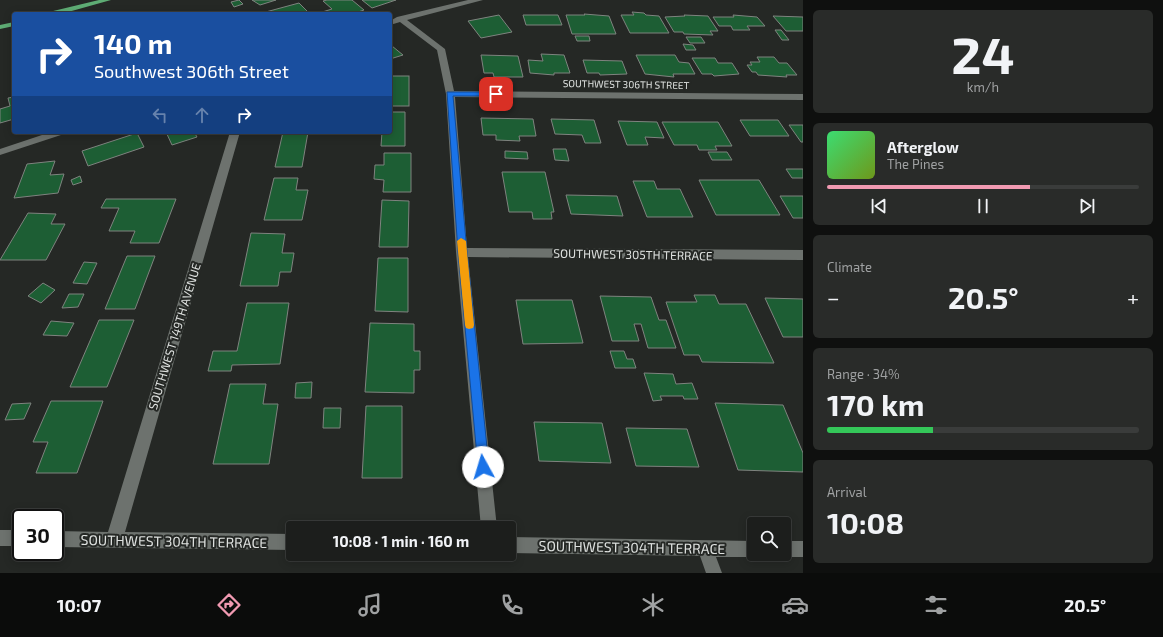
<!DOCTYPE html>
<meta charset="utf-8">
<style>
body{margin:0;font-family:"Exo 2",sans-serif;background:#292b29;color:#f1f3f6;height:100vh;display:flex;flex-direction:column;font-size:15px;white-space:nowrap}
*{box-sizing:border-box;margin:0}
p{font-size:13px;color:#a0a2a3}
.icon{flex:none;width:22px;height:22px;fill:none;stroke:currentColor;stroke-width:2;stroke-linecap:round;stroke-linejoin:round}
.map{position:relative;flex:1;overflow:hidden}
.panel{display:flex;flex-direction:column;gap:10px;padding:10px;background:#0f100f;width:360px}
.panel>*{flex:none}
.guide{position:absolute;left:12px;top:12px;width:380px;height:122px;border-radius:4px;box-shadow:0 2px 10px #0003,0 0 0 1px #3a3c3b;background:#1a4fa0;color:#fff;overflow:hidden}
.buttons{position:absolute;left:747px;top:517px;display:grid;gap:8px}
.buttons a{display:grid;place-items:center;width:44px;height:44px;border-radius:4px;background:#1c1e1c;box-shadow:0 2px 10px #0003,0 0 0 1px #3a3c3b;font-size:20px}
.speed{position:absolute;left:12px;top:509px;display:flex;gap:8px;font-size:20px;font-weight:700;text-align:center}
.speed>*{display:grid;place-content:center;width:52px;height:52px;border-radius:50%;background:#1c1e1c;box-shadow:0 2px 10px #0003,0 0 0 1px #3a3c3b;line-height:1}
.speed .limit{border:2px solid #111;border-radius:6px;background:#fff;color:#111}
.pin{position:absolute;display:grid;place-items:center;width:34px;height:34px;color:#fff;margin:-17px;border-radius:8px;box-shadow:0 2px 6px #0006}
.me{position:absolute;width:44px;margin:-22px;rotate:354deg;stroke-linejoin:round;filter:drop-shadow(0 0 3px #0008)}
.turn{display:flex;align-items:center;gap:14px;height:84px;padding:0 16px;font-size:18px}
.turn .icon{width:52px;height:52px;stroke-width:2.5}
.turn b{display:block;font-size:28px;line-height:34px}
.lanes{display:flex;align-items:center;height:38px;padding:0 16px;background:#0003;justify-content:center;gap:20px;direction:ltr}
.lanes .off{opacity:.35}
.big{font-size:30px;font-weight:700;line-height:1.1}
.panel .card{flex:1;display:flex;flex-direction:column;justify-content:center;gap:6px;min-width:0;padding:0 14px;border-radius:6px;background:#292b29}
.panel .dial{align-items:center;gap:0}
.dial b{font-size:52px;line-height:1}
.song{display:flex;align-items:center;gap:12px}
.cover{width:48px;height:48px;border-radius:6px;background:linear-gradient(135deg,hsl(140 70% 55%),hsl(80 70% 35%))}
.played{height:4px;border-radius:2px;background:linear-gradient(90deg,#f19ab2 65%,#3a3c3b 65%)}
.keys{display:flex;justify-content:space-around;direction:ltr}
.heat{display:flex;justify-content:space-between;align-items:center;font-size:22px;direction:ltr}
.charge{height:6px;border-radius:3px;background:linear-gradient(90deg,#34c759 34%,#3a3c3b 0)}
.trip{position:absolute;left:286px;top:521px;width:230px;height:40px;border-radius:4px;background:#1c1e1c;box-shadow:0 2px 10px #0003,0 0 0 1px #3a3c3b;font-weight:700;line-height:40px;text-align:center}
.menu{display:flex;height:64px;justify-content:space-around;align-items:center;background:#0b0c0b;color:#a0a2a3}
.menu .icon{width:28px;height:28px}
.menu .on{color:#f19ab2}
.menu b{font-size:18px;color:#f1f3f6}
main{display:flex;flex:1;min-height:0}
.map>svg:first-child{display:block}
.building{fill:#1d5e34;stroke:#7f837f}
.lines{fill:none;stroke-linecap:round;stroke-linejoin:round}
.minor{fill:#6d726e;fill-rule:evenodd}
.highway{fill:#5eac74;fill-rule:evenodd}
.route{fill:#1a73e8;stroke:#114b97}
.slow{fill:#f59e0b}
.labels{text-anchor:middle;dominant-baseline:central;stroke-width:4;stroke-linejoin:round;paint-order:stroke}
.far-street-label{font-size:10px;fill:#dee1df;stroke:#252825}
.street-label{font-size:12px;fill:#dee1df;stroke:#252825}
.near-street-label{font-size:14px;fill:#dee1df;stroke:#252825}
</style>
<main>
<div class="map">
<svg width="803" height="573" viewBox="0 0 803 573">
<rect width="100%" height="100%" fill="#252825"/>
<g class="building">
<path d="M239,0L243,4L234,7L231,2Z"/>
<path d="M252,0H276L260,5Z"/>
<path d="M327,0H352L364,10L352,14H320L319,13L332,9L323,1Z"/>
<path d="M362,0H396L372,8Z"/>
<path d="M299,3L310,14L262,13Z"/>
<path d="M632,12L644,13L646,15L659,16L669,33H630L621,15H634Z"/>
<path d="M584,14L609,16L616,34H572L566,15H585Z"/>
<path d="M499,15L512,32L481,38L468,21Z"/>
<path d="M523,15H558L562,25H526Z"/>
<path d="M684,15L708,16L718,31H710L713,35L684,34L683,32H674L665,17L685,16Z"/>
<path d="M733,15L757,17L765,26H747L750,30H733L731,26H719L713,17H734Z"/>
<path d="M773,16L803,17V31H786Z"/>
<path d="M775,30H781L789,40H782Z"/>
<path d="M575,36H589L590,41H577Z"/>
<path d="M686,37H701L705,43H690Z"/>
<path d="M683,44L693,45L696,50H686Z"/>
<path d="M390,46H392L403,55L390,59Z"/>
<path d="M541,54L564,55L570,73H554V75L530,73L528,60L543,61Z"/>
<path d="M481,55L518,56L523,77H494L493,73H484Z"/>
<path d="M636,55H675L679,62L689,63L695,74H673L674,77L645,74Z"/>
<path d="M757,57H774L779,63H787L797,75H786L787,77L758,75L756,72H752L747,65H752L750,62H760Z"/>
<path d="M692,58H715L718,63H732L739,74L714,76L712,74H702Z"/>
<path d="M583,60L622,61L627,74L600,75L599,73H587Z"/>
<rect x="390" y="76" width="19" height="30"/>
<path d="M14,97V119L0,123V109L10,106L8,98Z"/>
<path d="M390,112H405V146H381L382,132H371H390Z"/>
<path d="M481,118L533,119L536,136H519L520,141L496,140V135H483Z"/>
<path d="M551,119L594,120L601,143H585L582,135L555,134Z"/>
<path d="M740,120H778L789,136H750Z"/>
<path d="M618,121L657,122L664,138L645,137L648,145H627Z"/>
<path d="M662,122H718L732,146H715L717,150H699L697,145H674Z"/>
<path d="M789,125H803V142H801Z"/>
<path d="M166,132H194L197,137L172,145Z"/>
<path d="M283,132H308L302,167H275Z"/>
<path d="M137,133L144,147L88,166L82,151Z"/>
<path d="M553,149H566L569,161L555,160Z"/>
<path d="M505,151L527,152L528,159L505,158Z"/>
<path d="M708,152H727L732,160H712Z"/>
<path d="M384,153H411V192H383L384,180L374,179L375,165H384Z"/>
<path d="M55,161L50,175L64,174L58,193L14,198L27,164Z"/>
<path d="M786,169H803V178H792Z"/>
<path d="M502,172H545L554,212H551L552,219H533L532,212H509Z"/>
<path d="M80,176L82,182L73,185L71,180Z"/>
<path d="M274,178H298L296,190H308L302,220H264Z"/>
<path d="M699,180H759L780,215H716Z"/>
<path d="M633,181H654L657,189H680L693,217H647Z"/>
<path d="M566,195L617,196L623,216L571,214Z"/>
<path d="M780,196H803V218H793Z"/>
<path d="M106,199H176L159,243H130L135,231H109L119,208H101Z"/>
<path d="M382,200L409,201L408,247H379Z"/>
<path d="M28,213L56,214L51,224H65L46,260H0Z"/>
<path d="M251,233L285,234L282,253H294L291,272H280L278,286H240Z"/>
<path d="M127,256H155L135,309H105Z"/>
<path d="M378,258H408V312L375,311Z"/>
<path d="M84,262L97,263L87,284L73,283Z"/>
<path d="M43,283L55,290L41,303L28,296Z"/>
<path d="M69,294H84L78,307L62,308Z"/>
<path d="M694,295H715L719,304H746L774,363L702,362L699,355H684L666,302H697Z"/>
<path d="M600,296L651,297L659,320H666L676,348H648L641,324H634L639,341H612Z"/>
<path d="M765,298L803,299V337H783Z"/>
<path d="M516,300H572L583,343L523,344Z"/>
<path d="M247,303H289L280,364L232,365L231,371H208L213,351H237Z"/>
<path d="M99,320H134L107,387H70Z"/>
<path d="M51,321L74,323L67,336L43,335Z"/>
<path d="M370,323L414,324V351H420V370H414V393L365,392Z"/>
<path d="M610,351H624L627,359H633L636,368H615Z"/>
<path d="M644,373L673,374L676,384L692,383L698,399H684L683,396H660L662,400L653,401Z"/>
<path d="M312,382L311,398H295L296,383Z"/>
<path d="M230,384H266L263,404H278L269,464H213Z"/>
<path d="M51,401H103L77,473H36L48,442H33Z"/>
<path d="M31,403L24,419L5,420L12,404Z"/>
<path d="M715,403L783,405L803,453V472L738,470Z"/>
<path d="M366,406H402V478H362Z"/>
<path d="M324,408H341L340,428H323Z"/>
<path d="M534,422L602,423L611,463L539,461Z"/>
<path d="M626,428L687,429L699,467L636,466Z"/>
</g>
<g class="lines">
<g class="minor">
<path d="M468,0H483L407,20L445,49L454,91L803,94V100L455,97L467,248L803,250V260L468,257L497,528H481L456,252L446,94L437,50L400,22L390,25V21L397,17Z"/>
<path d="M51,132H66L64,134L0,155V149Z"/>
<path d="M230,132H240L125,532L293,534V550L55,547V531L108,532Z"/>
<rect x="0" y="530" width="21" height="16"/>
<path d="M509,537L754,541V554H760L754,557H716L722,573H706L700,556L509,553Z"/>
<path d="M784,541H803V557H784L778,555L784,554Z"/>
</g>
<g class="highway">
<path d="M99,0H111L61,14H48L49,12Z"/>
<path d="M14,22V26L0,29V25Z"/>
</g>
</g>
<path class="route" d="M447,92H496L499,94L496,96H453L467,252L489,467L487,471L483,472L479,471L478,467L458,252Z"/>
<path class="slow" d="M461,238L466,241L474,325L473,328L469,329L466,328L465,325L457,241Z"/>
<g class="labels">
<g class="far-street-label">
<text transform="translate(626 84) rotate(1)">SOUTHWEST 306TH STREET</text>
</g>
<g class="street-label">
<text transform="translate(633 254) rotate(1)">SOUTHWEST 305TH TERRACE</text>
<text transform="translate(174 336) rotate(-73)">SOUTHWEST 149TH AVENUE</text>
</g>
<g class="near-street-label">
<text transform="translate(174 541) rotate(1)">SOUTHWEST 304TH TERRACE</text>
<text transform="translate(632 547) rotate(1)">SOUTHWEST 304TH TERRACE</text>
</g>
</g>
</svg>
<div class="buttons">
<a><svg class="icon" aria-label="search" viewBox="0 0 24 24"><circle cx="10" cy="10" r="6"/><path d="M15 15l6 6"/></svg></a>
</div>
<div class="speed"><div class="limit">30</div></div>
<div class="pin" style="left:496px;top:94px;background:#d93025"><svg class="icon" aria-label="arrive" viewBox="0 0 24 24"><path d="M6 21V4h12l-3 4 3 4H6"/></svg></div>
<svg class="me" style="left:483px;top:467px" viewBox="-20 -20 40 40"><circle r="19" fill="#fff"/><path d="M0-13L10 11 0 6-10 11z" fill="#1a73e8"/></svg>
<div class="trip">10:08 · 1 min · 160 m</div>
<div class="guide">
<div class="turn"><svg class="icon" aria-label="right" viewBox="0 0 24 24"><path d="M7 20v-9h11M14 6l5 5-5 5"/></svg><div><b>140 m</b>Southwest 306th Street</div></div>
<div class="lanes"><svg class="icon off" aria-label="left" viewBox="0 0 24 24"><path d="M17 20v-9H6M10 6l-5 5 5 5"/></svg><svg class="icon off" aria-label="ahead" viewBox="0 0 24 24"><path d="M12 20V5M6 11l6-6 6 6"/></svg><svg class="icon" aria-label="right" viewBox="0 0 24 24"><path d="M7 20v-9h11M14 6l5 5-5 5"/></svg></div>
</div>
</div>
<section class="panel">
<div class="card dial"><b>24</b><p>km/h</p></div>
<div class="card">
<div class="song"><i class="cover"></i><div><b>Afterglow</b><p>The Pines</p></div></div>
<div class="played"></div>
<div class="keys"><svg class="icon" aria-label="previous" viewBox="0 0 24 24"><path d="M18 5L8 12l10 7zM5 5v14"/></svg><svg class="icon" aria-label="pause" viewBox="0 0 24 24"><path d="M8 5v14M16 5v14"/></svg><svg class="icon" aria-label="next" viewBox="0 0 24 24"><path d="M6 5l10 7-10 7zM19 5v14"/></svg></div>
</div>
<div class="card"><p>Climate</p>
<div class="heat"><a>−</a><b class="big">20.5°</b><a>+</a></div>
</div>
<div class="card"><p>Range · 34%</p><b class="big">170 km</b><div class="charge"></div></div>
<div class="card"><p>Arrival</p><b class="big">10:08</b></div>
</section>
</main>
<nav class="menu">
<b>10:07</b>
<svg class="icon on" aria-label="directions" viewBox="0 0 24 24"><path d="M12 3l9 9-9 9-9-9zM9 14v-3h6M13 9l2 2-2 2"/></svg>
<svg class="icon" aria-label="music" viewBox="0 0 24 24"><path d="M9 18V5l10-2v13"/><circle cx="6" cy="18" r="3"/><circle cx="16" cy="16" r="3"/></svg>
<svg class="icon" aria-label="phone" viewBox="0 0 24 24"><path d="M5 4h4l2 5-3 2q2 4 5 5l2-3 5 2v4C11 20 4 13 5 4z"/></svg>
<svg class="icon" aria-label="climate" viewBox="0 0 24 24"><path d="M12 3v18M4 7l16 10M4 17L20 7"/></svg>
<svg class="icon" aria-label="car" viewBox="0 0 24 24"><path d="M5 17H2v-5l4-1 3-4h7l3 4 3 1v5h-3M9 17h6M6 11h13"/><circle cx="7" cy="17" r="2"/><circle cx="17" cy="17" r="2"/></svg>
<svg class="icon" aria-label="filters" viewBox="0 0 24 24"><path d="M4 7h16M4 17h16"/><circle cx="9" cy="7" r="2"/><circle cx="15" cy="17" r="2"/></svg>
<b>20.5°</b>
</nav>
